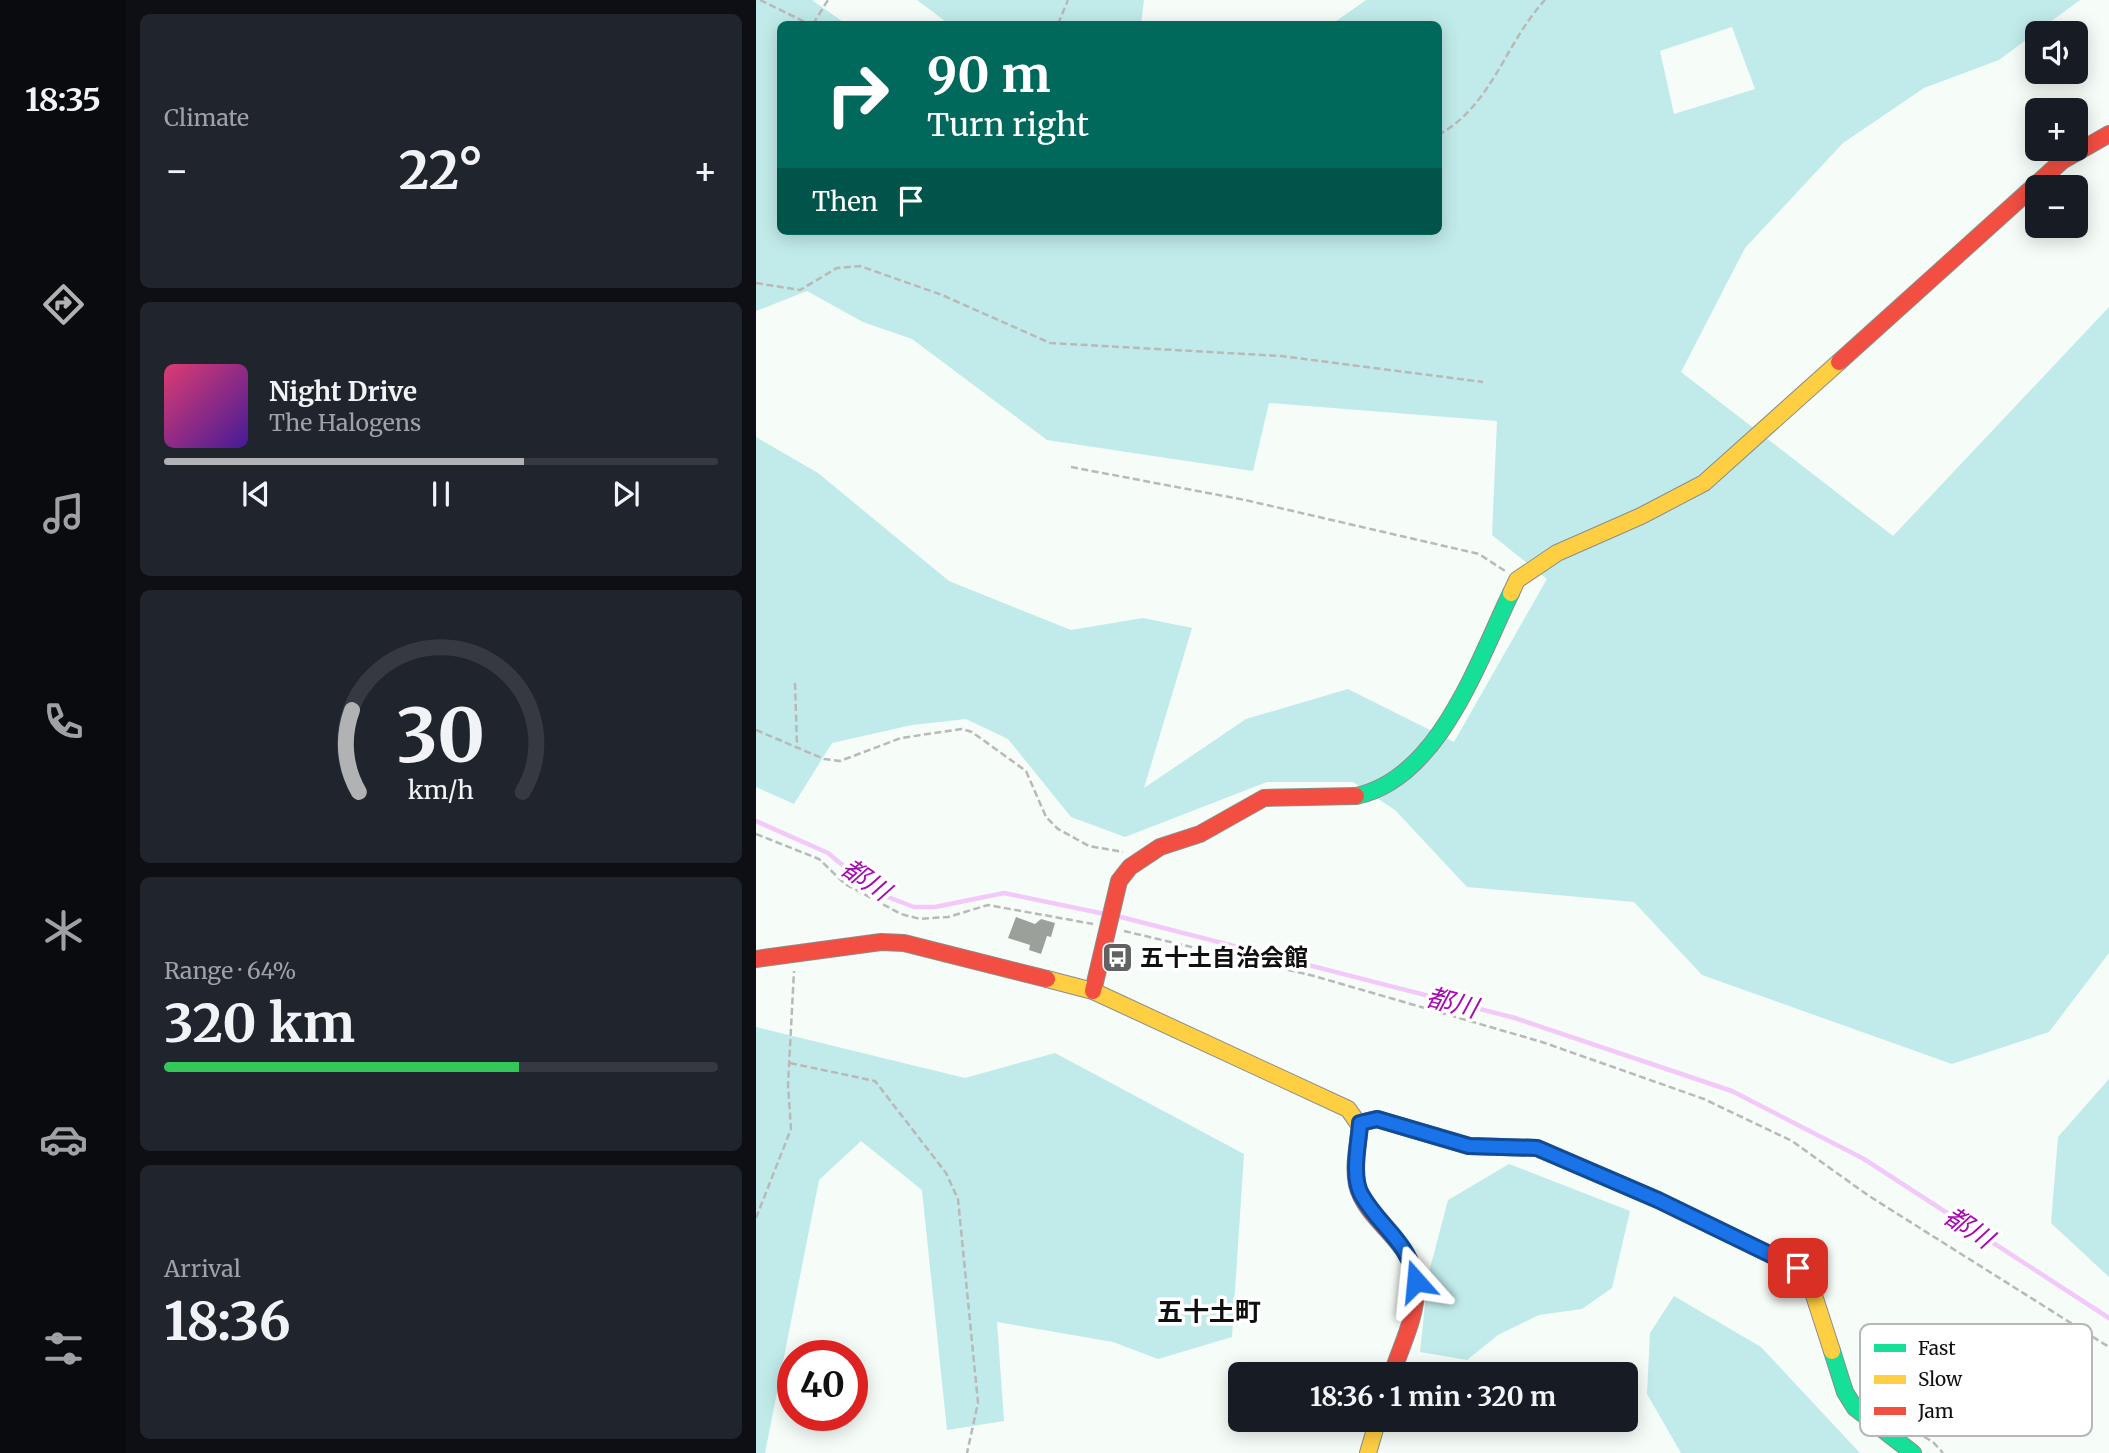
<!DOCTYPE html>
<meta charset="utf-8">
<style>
body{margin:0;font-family:Merriweather,"Noto Sans JP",serif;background:#20242c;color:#f1f3f6;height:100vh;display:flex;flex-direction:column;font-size:26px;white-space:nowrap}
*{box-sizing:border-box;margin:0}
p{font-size:23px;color:#9ea1a6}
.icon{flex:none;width:38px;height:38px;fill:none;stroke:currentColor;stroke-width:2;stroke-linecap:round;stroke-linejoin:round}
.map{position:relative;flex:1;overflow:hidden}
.sheet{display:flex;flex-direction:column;gap:14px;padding:14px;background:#0d0f14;width:630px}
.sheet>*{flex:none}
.top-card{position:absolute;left:21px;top:21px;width:665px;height:214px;border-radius:10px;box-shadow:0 4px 18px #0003;background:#00695c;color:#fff;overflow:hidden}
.controls{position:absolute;left:1269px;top:21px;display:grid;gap:14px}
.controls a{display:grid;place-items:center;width:63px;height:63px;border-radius:10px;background:#171b24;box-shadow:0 4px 18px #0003;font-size:35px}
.speed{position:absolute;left:21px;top:1340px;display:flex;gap:14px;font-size:35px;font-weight:700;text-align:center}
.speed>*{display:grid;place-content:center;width:91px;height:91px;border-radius:50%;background:#171b24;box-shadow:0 4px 18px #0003;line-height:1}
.speed .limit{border:10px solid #d22;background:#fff;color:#111}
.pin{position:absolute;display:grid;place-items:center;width:60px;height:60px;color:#fff;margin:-30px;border-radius:14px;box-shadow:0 4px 10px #0006}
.me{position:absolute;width:77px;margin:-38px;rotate:342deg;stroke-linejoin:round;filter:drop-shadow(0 0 5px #0008)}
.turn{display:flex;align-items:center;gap:24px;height:147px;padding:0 35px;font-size:32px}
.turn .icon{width:91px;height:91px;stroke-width:2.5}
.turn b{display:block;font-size:49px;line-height:60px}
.then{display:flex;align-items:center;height:66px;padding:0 35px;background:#0003;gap:14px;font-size:26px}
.big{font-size:52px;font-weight:700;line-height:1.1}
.sheet .tile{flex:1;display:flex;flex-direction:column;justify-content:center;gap:10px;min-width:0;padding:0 24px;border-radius:10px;background:#20242c}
.sheet .dial{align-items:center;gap:0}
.dial svg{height:182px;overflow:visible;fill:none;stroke:#363941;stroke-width:7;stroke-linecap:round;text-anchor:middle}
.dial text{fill:#f1f3f6;stroke:none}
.song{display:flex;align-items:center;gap:21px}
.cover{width:84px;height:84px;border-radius:10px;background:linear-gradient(135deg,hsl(340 70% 55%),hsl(260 70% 35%))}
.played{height:7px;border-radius:4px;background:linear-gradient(90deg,#b0b2b3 65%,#363941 65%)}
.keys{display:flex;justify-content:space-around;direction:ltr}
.heat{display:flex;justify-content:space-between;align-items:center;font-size:38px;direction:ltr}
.charge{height:10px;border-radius:5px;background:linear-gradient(90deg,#34c759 64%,#363941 0)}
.trip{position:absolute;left:472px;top:1362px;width:410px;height:70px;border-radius:10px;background:#171b24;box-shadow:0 4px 18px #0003;font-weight:700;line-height:70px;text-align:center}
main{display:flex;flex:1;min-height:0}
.menu{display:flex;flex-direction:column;width:126px;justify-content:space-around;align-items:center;background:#090b0e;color:#9ea1a6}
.menu .icon{width:49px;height:49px}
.menu .selected{color:#b0b2b3}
.menu b{font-size:32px;color:#f1f3f6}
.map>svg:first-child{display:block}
.forest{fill:#c1ebea;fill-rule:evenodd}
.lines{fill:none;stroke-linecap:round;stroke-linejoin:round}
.stream{stroke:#f3c8fa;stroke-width:4.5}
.building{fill:#9ba09b}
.fast-casing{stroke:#8a8d8b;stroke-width:18}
.slow-casing{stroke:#8a8d8b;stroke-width:18}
.jam-casing{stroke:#8a8d8b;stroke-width:18}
.path{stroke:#b8b9b8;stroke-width:2.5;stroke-dasharray:7 3.5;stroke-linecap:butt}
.fast{stroke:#16e098;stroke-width:16}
.slow{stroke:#ffcf43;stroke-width:16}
.jam{stroke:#f24e42;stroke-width:16}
.route-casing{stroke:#114b97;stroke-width:18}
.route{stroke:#1a73e8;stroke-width:12}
.labels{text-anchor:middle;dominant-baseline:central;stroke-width:7;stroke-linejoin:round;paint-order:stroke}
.poi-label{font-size:24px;font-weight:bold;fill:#101010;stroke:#fff;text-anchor:start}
.water-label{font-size:26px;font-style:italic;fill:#a40caf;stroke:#fff}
.neighbourhood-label{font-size:26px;font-weight:bold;fill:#101010;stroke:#fff}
.key{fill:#fff;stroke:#b7b7b7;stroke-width:2}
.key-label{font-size:19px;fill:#101010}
</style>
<main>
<nav class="menu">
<b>18:35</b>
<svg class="icon selected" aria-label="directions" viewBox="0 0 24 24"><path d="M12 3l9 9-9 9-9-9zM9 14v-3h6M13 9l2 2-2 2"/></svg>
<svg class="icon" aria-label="music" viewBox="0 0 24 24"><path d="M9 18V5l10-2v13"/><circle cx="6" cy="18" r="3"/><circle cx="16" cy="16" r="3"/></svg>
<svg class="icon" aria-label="phone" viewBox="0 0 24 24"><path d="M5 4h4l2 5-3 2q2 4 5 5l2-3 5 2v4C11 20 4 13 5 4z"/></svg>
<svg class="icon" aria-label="climate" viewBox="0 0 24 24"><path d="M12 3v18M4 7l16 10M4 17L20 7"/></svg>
<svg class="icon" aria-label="car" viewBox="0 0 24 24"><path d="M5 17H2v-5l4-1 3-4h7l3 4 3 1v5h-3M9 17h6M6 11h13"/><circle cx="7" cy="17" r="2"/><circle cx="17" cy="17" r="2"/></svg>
<svg class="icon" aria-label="filters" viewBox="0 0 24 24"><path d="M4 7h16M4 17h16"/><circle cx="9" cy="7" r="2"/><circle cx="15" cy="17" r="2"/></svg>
</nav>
<section class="sheet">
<div class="tile"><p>Climate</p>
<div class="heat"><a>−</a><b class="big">22°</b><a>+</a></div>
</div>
<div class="tile">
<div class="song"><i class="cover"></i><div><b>Night Drive</b><p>The Halogens</p></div></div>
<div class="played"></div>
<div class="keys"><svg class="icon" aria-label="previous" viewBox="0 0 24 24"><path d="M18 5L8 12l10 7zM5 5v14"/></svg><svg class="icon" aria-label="pause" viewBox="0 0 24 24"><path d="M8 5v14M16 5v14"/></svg><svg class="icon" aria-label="next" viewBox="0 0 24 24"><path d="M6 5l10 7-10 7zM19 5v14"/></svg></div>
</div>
<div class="tile dial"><svg viewBox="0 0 100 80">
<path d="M14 69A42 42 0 1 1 86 69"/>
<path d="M14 69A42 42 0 0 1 11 33" stroke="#b0b2b3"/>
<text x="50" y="56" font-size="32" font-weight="700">30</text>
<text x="50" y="72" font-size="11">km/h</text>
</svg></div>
<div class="tile"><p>Range · 64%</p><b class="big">320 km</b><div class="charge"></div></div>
<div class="tile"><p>Arrival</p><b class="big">18:36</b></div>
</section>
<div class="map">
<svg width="1353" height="1453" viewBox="0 0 1353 1453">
<rect width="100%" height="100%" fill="#f6fcf7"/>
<g class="forest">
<path d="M0,0H56L90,24H24V231H682V24H576L610,0H1324L1243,60L1168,88L1087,143L989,248L925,372L1137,536L1353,307V953L1293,1032L1196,1064L946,975L878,902L711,887L639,810L597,782H511L369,837L315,817L252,739L210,719L156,725L76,743L38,804L0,787V437L62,473L193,581L315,630L387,618L436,628L388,788L490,719L592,689L698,742L791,579L736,535L741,421L513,403L497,471L291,440L156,339L107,322L51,291L0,311ZM976,27L999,89L918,114L904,51Z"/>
<path d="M161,0H388L385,24H193Z"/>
<path d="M0,1027L209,1078L299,1053L488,1154L476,1337L402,1359L357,1342L241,1322L248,1421L191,1430L166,1190L105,1141L63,1180L9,1453H0Z"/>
<path d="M1353,1079V1277L1295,1223L1302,1137Z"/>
<path d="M753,1164L874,1211L856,1288L826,1309L783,1315L742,1335L711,1360L664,1352L672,1276L692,1200Z"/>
<path d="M918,1296L1005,1347L1104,1453H925L891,1394L894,1333Z"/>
</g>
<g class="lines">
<g class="stream">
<path d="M0,821L72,853L119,892L158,907H179L248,893L349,914"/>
<path d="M361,916L759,1018L976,1091L1108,1159L1353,1318"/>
</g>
</g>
<path class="building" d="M260,917L279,924L285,919L299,923L295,937L291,936L285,954L273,950L274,945L252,938Z"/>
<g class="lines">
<defs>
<g id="fast">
<path d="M600,796C683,779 722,661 755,593"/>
<path d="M1076,1351L1089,1392L1099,1408L1157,1453"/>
</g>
<g id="slow">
<path d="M755,593L761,580L801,553L885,516L948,483L1083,362"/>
<path d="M291,979L337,991L592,1109L604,1126"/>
<path d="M604,1123L621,1119L713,1146L781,1148L902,1200L1042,1268L1054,1283L1076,1351"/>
<path d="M612,1453L622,1419"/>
</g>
<g id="jam">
<path d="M1083,362L1306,161L1353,134"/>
<path d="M0,959L125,942L148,943L291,979"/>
<path d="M337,991L363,881L374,867L404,847L444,834L508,798L600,796"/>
<path d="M604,1126C602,1145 597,1166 601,1185C611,1224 659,1241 660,1286C661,1316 645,1346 636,1374"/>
</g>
</defs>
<use href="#fast" class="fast-casing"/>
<use href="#slow" class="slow-casing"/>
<use href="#jam" class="jam-casing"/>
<g class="path">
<path d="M4,0L53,24"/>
<path d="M57,24L72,0"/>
<path d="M302,24L312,0"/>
<path d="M682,135C736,106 749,43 789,0"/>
<path d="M0,283L44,290L81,268L104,266L186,295L294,343L525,356L727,382"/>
<path d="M315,467L489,500L723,554L749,571"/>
<path d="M39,683L41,746"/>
<path d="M0,730L68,759L84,761L145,738L206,729L216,732L270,771L290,817L302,829L333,846L367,852"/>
<path d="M0,834L63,859L89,884L145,914L164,919L192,917L232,905L337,924"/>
<path d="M368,931L558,976L786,1042L948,1099L1036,1141L1113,1196L1353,1347"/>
<path d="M34,1063L119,1081L190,1173L202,1199L222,1403L211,1453"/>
<path d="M0,1218L35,1129L32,1085L38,971"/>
<path d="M1111,1388L1123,1405"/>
<path d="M1150,1426L1177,1442L1187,1453"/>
</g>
<use href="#fast" class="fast"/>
<use href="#slow" class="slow"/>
<use href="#jam" class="jam"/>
</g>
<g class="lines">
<defs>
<path id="route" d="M660,1281C652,1240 624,1228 605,1194C595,1175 603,1143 604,1123L621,1119L713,1146L781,1148L902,1200L1042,1268"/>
</defs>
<use href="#route" class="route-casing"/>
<use href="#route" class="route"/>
</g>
<defs>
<symbol id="bus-square" viewBox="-11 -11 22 22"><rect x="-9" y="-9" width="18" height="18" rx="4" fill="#606361" stroke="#fff"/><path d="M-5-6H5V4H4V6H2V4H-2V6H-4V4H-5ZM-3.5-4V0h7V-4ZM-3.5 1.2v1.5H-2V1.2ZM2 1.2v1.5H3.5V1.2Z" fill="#fff"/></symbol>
</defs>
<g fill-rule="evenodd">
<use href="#bus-square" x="344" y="940" width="35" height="35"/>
</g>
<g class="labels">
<g class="poi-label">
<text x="384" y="957">五十土自治会館</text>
</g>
<g class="water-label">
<text transform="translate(110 879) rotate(34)">都川</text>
<text transform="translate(696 1002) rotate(14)">都川</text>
<text transform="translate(1213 1227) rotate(33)">都川</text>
</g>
<g class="neighbourhood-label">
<text x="453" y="1311">五十土町</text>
</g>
</g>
<rect x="1104" y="1324" width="232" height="112" rx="10" class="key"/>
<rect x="1118" y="1344" width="32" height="8" fill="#16e098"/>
<rect x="1118" y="1375" width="32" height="9" fill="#ffcf43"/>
<rect x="1118" y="1407" width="32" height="8" fill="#f24e42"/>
<g class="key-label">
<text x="1162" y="1355">Fast</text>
<text x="1162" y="1386">Slow</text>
<text x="1162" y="1418">Jam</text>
</g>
</svg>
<div class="controls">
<a><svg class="icon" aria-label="sound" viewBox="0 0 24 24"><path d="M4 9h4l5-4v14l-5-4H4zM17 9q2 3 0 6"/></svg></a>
<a>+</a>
<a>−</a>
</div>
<div class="speed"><div class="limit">40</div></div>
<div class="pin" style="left:1042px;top:1268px;background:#d93025"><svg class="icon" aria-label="arrive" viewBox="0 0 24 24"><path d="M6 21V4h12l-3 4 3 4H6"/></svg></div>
<svg class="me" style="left:660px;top:1281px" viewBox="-20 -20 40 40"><path d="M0-17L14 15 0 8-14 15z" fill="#1a73e8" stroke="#fff" stroke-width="4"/></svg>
<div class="trip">18:36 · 1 min · 320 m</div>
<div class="top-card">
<div class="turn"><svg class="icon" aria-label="right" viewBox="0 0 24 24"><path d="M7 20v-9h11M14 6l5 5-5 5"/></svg><div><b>90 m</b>Turn right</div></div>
<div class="then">Then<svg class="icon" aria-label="arrive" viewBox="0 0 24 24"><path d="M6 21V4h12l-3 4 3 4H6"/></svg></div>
</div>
</div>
</main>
